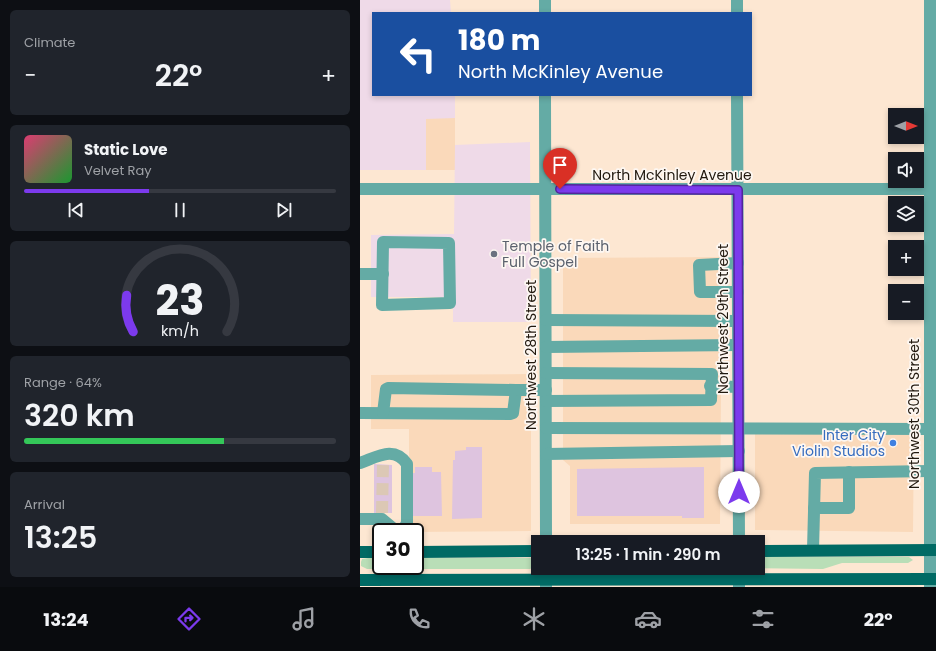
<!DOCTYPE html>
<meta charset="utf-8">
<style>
body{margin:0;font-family:Poppins,sans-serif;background:#20242c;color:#f1f3f6;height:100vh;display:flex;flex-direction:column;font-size:15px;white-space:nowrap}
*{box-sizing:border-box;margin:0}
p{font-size:13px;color:#9ea1a6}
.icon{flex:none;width:22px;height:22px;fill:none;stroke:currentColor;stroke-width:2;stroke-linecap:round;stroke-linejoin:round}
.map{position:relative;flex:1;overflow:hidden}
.panel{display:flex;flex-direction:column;gap:10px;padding:10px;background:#0d0f14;width:360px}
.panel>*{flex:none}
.banner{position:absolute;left:12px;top:12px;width:380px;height:84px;border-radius:0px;box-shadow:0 2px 6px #0003;background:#1a4fa0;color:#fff;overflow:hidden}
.needle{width:26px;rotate:90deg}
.buttons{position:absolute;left:528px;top:108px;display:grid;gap:8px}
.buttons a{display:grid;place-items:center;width:36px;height:36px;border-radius:0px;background:#171b24;box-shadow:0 2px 6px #0003;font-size:20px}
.speed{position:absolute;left:12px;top:523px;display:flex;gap:8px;font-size:20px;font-weight:700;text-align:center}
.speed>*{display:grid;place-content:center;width:52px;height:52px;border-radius:50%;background:#171b24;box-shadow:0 2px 6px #0003;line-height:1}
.speed .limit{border:2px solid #111;border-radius:6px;background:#fff;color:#111}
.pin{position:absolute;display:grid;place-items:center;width:34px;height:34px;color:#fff;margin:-41px -17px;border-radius:50% 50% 50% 0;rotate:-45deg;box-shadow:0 0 4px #0007}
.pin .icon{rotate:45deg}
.me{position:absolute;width:44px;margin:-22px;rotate:0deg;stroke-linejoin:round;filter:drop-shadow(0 0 3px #0008)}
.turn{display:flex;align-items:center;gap:14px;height:84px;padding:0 20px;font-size:18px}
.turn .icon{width:52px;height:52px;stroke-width:2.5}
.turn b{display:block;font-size:28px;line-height:34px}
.big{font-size:30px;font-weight:600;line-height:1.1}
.panel .card{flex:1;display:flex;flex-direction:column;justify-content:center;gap:6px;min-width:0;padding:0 14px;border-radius:6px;background:#20242c}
.panel .dial{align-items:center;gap:0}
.dial svg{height:104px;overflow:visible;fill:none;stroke:#363941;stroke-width:7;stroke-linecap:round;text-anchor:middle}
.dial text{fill:#f1f3f6;stroke:none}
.song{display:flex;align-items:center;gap:12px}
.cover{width:48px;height:48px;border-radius:6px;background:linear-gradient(135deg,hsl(340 70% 55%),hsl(130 70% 35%))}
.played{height:4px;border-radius:2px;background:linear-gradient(90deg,#7c3aed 40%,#363941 40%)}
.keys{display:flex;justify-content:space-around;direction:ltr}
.heat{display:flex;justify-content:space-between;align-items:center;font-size:22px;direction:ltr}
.charge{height:6px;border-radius:3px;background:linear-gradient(90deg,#34c759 64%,#363941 0)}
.trip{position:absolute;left:171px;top:535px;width:234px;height:40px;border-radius:0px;background:#171b24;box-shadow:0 2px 6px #0003;font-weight:600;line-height:40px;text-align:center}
.menu{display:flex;height:64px;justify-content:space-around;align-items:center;background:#090b0e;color:#9ea1a6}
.menu .icon{width:28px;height:28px}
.menu .on{color:#7c3aed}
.menu b{font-size:18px;color:#f1f3f6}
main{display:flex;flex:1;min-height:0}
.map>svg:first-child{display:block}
.built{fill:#fad9ba}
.education{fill:#efdae8}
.green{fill:#b9deb7}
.building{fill:#dec4df}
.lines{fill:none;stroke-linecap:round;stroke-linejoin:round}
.minor-tunnel{stroke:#dcc8b5;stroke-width:12;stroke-dasharray:12 6;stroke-linecap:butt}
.minor{stroke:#64aba5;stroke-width:12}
.major{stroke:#006a64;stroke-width:12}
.route-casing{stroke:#51269a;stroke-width:10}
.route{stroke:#7c3aed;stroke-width:7}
.worship-dot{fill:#6b7280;stroke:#fdf7f2;stroke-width:1.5}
.shop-dot{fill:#3f7fe0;stroke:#fdf7f2;stroke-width:1.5}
.labels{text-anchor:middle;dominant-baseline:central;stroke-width:3.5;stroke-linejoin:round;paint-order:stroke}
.street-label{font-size:14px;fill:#21180e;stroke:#fdf7f2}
.worship-label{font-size:14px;fill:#5b616d;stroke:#fdf7f2;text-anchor:start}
.shop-label{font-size:14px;fill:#366cbe;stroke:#fdf7f2;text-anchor:end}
</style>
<main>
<section class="panel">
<div class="card"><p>Climate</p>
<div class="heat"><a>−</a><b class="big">22°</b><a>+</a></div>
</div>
<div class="card">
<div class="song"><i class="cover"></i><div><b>Static Love</b><p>Velvet Ray</p></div></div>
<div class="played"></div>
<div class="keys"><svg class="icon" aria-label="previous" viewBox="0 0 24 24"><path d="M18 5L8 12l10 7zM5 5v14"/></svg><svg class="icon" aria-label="pause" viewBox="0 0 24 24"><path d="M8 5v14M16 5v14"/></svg><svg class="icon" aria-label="next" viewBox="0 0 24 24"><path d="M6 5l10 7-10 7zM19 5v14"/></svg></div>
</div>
<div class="card dial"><svg viewBox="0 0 100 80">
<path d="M14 69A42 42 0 1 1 86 69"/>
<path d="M14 69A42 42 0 0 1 9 41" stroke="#7c3aed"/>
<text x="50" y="56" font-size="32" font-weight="700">23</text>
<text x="50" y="72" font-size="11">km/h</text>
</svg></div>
<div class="card"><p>Range · 64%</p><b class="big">320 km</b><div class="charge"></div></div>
<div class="card"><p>Arrival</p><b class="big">13:25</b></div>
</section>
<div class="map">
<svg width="576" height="587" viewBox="0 0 576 587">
<rect width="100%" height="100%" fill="#fde7d2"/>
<g class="built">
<rect x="66" y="118" width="29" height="52"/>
<path d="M362,257L360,524H210V466L203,460V258Z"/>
<path d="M171,374V531L49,532V429H11V375Z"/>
<path d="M554,432L553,532L395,530V434Z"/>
</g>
<g class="education">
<path d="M0,0H90L91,13H13V95H95V118L66,119V170H0Z"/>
<path d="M170,142L171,322H93V297H11V235L94,234L95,145Z"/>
</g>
<g class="green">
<path d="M398,557H549L553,560L548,563H482L463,569L393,568H398Z"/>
<path d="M8,558H21V566H55V558H170L175,559L178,563L176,566L170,569H7L1,566V562L2,559Z"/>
</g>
<g class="building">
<path d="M106,447H122V518L92,519L93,460H95V451L106,450Z"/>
<path d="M14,464L32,465V513H14Z"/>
<path d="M55,467H72V472H81L82,516H51V473H55Z"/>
<path d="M344,467V518H322V516H217V469Z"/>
</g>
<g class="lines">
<path class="minor-tunnel" d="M22,513L23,464"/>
<g class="minor">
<path d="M185,0V13"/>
<path d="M377,0V13"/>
<path d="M570,0V587"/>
<path d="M185,95L186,542"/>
<path d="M377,95L379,542"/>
<path d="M0,189H576"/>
<path d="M23,242L89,243L90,303L22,305Z"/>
<path d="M378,263L339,265L340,292H378"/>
<path d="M0,274H23"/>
<path d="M186,320L378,321"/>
<path d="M186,347L378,345"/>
<path d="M186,373L352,374L351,400L186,401"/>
<path d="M350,386L378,387"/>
<path d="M0,413L150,414L153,413L156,390H186"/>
<path d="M23,413L26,389L28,388L156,390"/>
<path d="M186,428L569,429"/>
<path d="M186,454L379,451"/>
<path d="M0,463C17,457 34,445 47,464V523L42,532"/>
<path d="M454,508H489V472"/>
<path d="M0,519H22L34,529L42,531"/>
<path d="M453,550L455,473L569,471"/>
<path d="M186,568V587"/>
<path d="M379,568V587"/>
</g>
<g class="major">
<path d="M398,551L576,550"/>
<path d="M0,552H21"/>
<path d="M55,552L178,551"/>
<path d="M0,580L576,579"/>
</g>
</g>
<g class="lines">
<defs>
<path id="route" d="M200,189L378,190L379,492"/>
</defs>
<use href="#route" class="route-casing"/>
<use href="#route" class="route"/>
</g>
<circle class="worship-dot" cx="134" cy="254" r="4"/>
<circle class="shop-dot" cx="533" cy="443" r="4"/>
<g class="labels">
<g class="street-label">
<text x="312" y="175">North McKinley Avenue</text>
<text transform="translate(363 319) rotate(-90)">Northwest 29th Street</text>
<text transform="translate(171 355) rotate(-90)">Northwest 28th Street</text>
<text transform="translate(554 414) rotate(-90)">Northwest 30th Street</text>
</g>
<g class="worship-label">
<text x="142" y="246">Temple of Faith<tspan x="142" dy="16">Full Gospel</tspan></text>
</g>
<g class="shop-label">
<text x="525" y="435">Inter City<tspan x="525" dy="16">Violin Studios</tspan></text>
</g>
</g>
</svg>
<div class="buttons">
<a><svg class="needle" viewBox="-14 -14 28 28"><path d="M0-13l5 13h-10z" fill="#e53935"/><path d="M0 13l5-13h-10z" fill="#9ea1a6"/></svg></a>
<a><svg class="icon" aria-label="sound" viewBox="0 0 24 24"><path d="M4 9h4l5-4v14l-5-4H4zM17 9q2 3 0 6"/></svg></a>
<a><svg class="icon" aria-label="layers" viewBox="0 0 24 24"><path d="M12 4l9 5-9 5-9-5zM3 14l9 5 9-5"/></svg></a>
<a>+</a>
<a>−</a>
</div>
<div class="speed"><div class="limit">30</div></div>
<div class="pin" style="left:200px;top:189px;background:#d93025"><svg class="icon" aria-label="arrive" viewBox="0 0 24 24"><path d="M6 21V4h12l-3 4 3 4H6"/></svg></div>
<svg class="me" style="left:379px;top:492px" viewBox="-20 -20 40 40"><circle r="19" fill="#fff"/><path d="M0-13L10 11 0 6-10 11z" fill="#7c3aed"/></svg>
<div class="trip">13:25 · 1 min · 290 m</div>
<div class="banner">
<div class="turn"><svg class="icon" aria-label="left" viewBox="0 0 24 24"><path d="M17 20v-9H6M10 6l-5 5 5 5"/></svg><div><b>180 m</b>North McKinley Avenue</div></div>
</div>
</div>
</main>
<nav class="menu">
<b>13:24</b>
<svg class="icon on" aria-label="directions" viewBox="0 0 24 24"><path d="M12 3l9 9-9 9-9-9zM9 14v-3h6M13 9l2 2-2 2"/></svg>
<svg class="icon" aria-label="music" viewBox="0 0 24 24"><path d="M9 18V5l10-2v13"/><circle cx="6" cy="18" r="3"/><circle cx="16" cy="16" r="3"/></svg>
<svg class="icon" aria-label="phone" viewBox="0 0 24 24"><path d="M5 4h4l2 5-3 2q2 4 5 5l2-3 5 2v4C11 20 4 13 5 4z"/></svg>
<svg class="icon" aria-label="climate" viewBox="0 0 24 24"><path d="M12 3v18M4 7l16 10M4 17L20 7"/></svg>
<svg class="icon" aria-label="car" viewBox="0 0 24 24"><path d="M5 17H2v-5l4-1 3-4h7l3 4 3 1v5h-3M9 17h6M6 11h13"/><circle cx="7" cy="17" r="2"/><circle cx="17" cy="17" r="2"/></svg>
<svg class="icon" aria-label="filters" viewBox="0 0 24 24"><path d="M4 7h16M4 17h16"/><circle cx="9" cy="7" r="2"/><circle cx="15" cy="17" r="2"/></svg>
<b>22°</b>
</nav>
